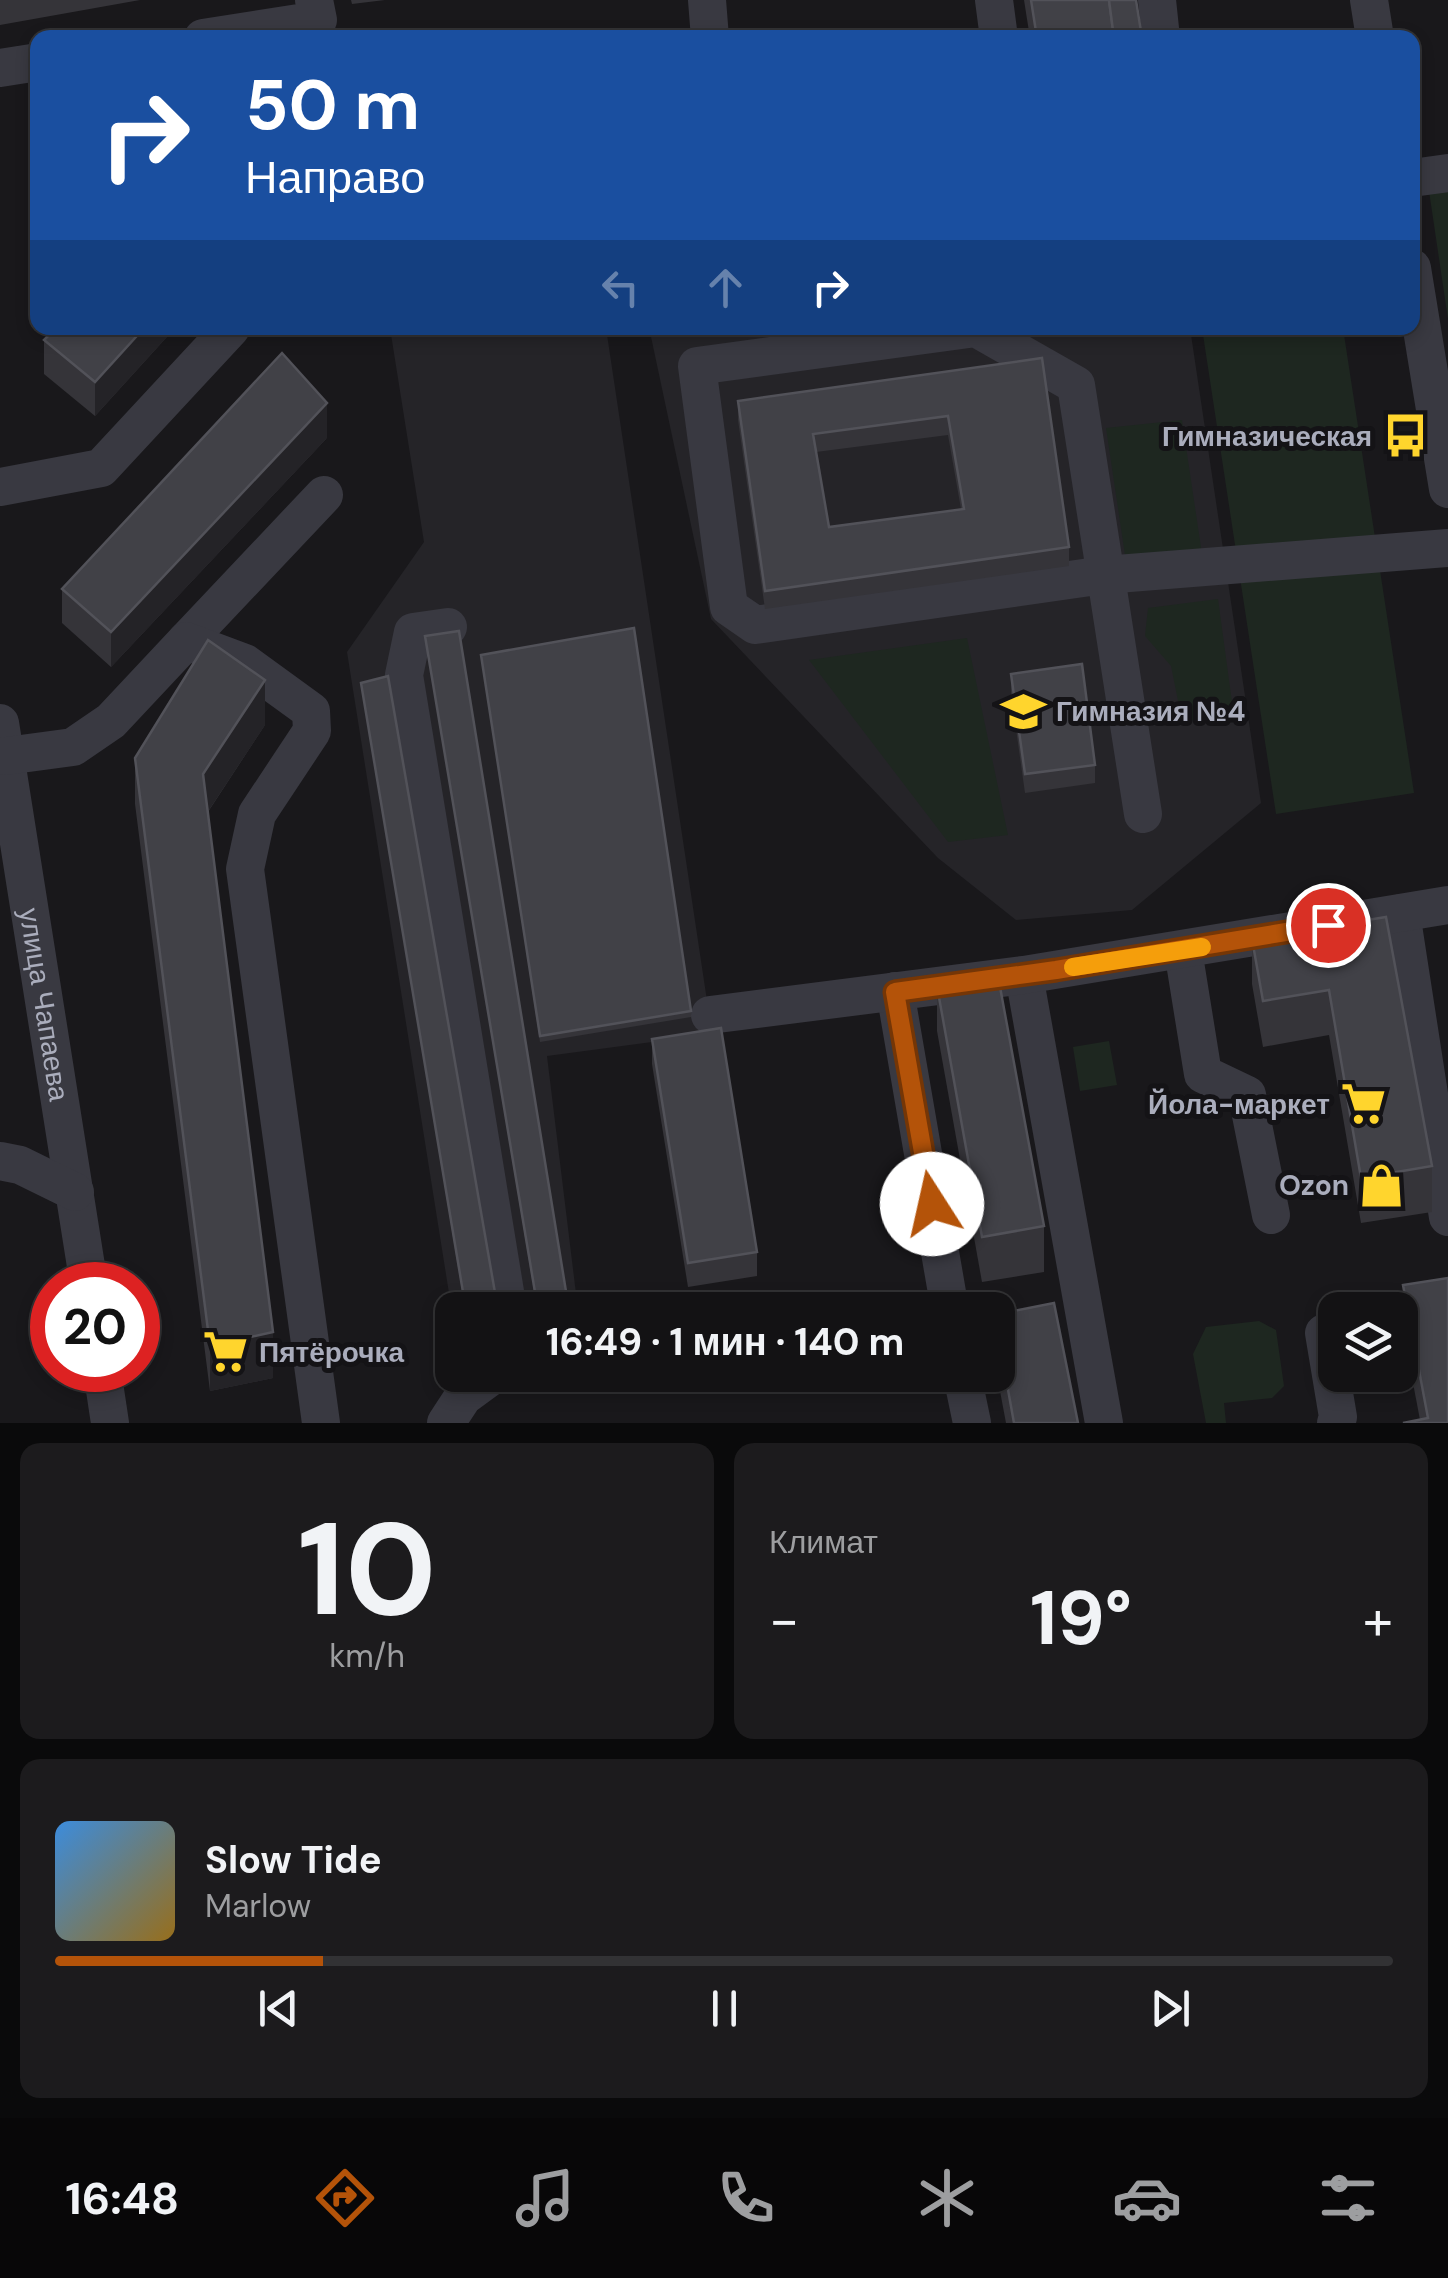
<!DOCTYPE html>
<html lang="ru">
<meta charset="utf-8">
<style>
body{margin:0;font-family:"DM Sans",sans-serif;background:#1c1b1d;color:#f1f3f6;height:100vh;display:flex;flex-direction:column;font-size:38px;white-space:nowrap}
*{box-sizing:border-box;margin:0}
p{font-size:32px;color:#9d9ea0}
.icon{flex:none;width:55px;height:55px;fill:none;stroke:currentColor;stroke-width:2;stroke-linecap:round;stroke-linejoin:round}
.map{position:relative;height:1423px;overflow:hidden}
.drawer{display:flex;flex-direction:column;gap:20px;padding:20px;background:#0a0a0b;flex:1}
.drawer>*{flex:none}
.banner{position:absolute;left:30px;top:30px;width:1390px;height:305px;border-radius:20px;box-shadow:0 5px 15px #0003,0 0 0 2px #323234;background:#1a4fa0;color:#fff;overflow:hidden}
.buttons{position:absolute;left:1318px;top:1292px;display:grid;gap:20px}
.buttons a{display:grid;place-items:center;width:100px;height:100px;border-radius:20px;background:#131214;box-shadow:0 5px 15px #0003,0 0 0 2px #323234;font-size:50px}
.speed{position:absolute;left:30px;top:1262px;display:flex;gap:20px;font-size:50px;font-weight:700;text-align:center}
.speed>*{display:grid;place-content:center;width:130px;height:130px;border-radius:50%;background:#131214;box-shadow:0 5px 15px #0003,0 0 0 2px #323234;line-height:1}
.speed .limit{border:15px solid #d22;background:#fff;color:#111}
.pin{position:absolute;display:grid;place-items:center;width:85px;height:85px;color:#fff;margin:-42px;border:5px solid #fff;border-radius:50%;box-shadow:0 2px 10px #0007}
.me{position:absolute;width:110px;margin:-55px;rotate:350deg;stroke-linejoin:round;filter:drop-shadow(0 0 8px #0008)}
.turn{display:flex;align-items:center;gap:35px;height:210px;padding:0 50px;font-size:45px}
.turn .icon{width:130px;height:130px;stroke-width:2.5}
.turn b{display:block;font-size:70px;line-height:85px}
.lanes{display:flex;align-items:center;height:95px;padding:0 50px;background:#0003;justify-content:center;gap:50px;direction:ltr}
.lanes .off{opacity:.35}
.big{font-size:75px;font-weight:700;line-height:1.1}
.drawer .widget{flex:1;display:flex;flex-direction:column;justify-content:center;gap:15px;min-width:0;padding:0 35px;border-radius:20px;background:#1c1b1d}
.drawer .dial{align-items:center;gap:0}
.dial b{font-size:130px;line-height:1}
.song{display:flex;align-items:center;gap:30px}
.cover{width:120px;height:120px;border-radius:15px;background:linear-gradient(135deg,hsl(210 70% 55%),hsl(40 70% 35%))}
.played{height:10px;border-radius:5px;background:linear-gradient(90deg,#b45309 20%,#323234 20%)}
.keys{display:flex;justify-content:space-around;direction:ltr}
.heat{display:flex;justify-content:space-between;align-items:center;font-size:55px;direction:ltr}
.drawer .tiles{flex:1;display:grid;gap:20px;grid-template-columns:1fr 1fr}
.widget:last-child{grid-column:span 2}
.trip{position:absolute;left:435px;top:1292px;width:580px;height:100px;border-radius:20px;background:#131214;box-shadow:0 5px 15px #0003,0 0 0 2px #323234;font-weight:700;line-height:100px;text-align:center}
.dock{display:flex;height:160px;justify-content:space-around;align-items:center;background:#080708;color:#9d9ea0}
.dock .icon{width:70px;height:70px}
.dock .active{color:#b45309}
.dock b{font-size:45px;color:#f1f3f6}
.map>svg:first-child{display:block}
.built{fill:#252428}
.green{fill:#1e2720}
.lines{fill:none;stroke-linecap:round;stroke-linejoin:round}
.minor{stroke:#393941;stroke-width:38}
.wall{fill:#353439;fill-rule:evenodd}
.shaded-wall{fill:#242327}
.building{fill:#414147;stroke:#525259;stroke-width:2.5;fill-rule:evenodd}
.route-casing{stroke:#753606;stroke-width:25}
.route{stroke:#b45309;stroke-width:18}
.slow{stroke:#f59e0b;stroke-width:18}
.labels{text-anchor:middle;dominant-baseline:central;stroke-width:10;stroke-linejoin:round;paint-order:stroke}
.poi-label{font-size:28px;font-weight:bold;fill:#aaadbc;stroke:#141316;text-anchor:end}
.street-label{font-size:28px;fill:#aaadbc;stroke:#141316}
</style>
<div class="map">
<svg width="1448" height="1423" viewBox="0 0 1448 1423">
<rect width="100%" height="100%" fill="#19181b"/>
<g class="built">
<path d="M390,328H606L712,1034L547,1056L578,1310L452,1312L347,652L424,542Z"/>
<path d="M693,328H1190L1261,803L1132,910L1016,920L938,858L711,619L650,332Z"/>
</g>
<g class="green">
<path d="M1448,189V319L1429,191Z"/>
<path d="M1202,328H1343L1414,793L1276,814Z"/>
<path d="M1182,420L1202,554L1126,562L1106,428Z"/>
<path d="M1218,599L1234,717L1182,721L1171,666L1145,636L1148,608Z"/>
<path d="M967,638L1008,835L948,842L809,660Z"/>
<path d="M1109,1041L1117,1085L1080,1091L1073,1047Z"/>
<path d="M1259,1321L1276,1330L1284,1386L1272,1398L1224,1403L1226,1423H1206L1193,1354L1206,1327Z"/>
</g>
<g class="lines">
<g class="minor">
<path d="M707,0L710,38"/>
<path d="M994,0L999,38"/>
<path d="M1157,0L1161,38"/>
<path d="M1369,0L1375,38"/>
<path d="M203,38L318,20L314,0"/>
<path d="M0,68L38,62"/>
<path d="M1412,178L1448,173"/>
<path d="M1412,268L1448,489"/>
<path d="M0,487L101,468L231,328"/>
<path d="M448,627L413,632L404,675L508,1310"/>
<path d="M186,641L324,495"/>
<path id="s1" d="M0,723L89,1285"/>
<path d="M6,756L73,747L111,721L186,641L245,663L311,711L312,731L257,814L245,869L321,1423"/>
<path d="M1143,814L1076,385L976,328L697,366L729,607L755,625L1104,575L1448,548"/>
<path d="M1401,913L1448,1217"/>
<path d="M1183,950L1203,1074L1247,1095L1271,1215"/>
<path d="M1024,975L1104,1423"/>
<path d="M895,991L950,1310"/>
<path d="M710,1015L1024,975L1448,905"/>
<path d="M0,1161L20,1165L75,1192"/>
<path d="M1324,1333L1338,1417L1336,1423"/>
<path d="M102,1370L110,1423"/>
<path d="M962,1375L972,1423"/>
<path d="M446,1423L463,1397L493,1375"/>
</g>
</g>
<g class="wall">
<path d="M0,0H140L0,25Z"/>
<path d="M351,0H385L352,4Z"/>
<path d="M1024,0H1136L1142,38H1030Z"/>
<path d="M175,328L95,416L44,374V340Z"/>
<path d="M1042,358L1069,547V566L765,609L738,420V401ZM948,435L961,509L829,527L816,452Z"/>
<path d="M327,438L111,667L62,623V589Z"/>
<path d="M425,636L569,1310H537Z"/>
<path d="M481,655L691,1011V1017L540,1042Z"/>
<path d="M1011,674L1095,765V783L1025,793L1011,693Z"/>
<path d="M361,683L498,1310H465Z"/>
<path d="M265,725L208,812L273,1378L210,1391L135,804V758Z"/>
<path d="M1386,917L1432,1166V1212L1361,1223L1329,1035L1263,1047L1252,984V939Z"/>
<path d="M937,986L1044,1226V1272L982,1282L937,1031Z"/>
<path d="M652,1039L757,1252V1276L688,1287L652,1064Z"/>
<path d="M1403,1285L1448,1423L1420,1420L1403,1330Z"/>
<path d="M998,1314L1078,1423H1006L997,1375Z"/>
</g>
<g class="shaded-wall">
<path d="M144,328H175L95,416V382Z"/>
<path d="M327,403V438L111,667V632Z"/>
<path d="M265,680V725L203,819V774Z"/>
<path d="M273,1332V1378L210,1391V1346Z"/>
</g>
<g class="building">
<path d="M1031,0H1109L1114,38H1037Z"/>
<path d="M1109,0H1136L1142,38H1114Z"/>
<path d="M56,328H144L95,382L44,340Z"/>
<path d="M282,353L327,403L111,632L62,589Z"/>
<path d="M1042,358L1069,547L765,591L738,401ZM948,416L964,509L829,527L813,434Z"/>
<path d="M634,628L691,1011L540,1036L481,655Z"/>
<path d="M459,631L569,1310H538L425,636Z"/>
<path d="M208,640L265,680L203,774L273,1332L210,1346L135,758Z"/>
<path d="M1082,664L1095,765L1025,774L1011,674Z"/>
<path d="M388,676L498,1310H466L361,683Z"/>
<path d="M1386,917L1432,1166L1361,1178L1329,990L1263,1001L1252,939Z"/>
<path d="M998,976L1044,1226L982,1237L937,986Z"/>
<path d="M721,1028L757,1252L688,1263L652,1039Z"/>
<path d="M1448,1278V1423H1403L1428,1418L1403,1285Z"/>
<path d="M1054,1303L1078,1423H1014L998,1334V1314Z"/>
</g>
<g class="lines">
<defs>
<path id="route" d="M932,1204L895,992L1056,970L1328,925"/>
</defs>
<use href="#route" class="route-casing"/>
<use href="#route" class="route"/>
<path class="slow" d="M1073,967L1202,947"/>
</g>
<defs>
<symbol id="bus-bare" viewBox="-9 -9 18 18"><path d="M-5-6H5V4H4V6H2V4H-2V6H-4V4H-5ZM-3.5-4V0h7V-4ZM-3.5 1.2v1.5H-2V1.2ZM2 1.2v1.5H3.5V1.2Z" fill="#ffd52d" stroke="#141316" stroke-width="2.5" paint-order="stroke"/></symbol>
<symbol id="school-bare" viewBox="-9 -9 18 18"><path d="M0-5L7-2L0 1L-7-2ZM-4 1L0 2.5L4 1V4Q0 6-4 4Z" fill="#ffd52d" stroke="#141316" stroke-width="2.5" paint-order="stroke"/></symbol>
<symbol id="supermarket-bare" viewBox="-9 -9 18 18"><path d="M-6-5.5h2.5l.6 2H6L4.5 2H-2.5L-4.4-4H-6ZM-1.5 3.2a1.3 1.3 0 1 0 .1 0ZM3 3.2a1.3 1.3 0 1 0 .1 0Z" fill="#ffd52d" stroke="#141316" stroke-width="2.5" paint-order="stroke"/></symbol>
<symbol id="shop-bare" viewBox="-9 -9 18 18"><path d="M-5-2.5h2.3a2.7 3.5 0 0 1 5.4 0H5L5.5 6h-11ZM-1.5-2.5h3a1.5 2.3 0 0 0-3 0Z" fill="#ffd52d" stroke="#141316" stroke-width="2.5" paint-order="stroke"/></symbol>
</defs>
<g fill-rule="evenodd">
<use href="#bus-bare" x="1374" y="404" width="63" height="63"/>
<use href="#school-bare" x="992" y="680" width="63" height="63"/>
<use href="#supermarket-bare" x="1332" y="1072" width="63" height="63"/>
<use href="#shop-bare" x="1350" y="1154" width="63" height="63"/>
<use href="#supermarket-bare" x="194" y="1320" width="63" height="63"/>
</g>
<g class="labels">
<g class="poi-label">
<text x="1372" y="436">Гимназическая</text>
<text x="1056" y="711" text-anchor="start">Гимназия №4</text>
<text x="1330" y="1104">Йола-маркет</text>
<text x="1349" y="1185">Ozon</text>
<text x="259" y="1352" text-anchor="start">Пятёрочка</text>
</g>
<g class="street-label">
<text stroke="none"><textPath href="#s1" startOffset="285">улица Чапаева</textPath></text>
</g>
</g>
</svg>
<div class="buttons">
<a><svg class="icon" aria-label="layers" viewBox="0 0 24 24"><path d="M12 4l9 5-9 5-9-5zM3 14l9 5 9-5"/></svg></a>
</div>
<div class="speed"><div class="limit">20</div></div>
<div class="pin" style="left:1328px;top:925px;background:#d93025"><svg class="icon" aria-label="arrive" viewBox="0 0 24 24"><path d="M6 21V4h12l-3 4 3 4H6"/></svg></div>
<svg class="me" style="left:932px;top:1204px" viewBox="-20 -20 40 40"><circle r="19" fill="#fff"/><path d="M0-13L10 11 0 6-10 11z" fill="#b45309"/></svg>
<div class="trip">16:49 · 1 мин · 140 m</div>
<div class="banner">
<div class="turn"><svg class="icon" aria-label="right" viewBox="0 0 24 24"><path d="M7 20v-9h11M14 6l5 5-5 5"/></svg><div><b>50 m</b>Направо</div></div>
<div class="lanes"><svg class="icon off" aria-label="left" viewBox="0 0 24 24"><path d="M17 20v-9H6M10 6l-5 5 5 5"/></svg><svg class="icon off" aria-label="ahead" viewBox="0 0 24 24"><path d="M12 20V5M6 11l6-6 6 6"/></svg><svg class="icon" aria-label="right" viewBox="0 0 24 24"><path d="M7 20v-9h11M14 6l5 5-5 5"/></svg></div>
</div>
</div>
<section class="drawer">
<div class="tiles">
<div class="widget dial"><b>10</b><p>km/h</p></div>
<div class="widget"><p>Климат</p>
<div class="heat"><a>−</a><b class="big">19°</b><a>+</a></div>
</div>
<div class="widget">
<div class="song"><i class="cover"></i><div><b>Slow Tide</b><p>Marlow</p></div></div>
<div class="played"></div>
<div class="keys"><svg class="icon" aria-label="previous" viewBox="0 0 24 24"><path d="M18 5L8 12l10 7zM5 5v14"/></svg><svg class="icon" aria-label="pause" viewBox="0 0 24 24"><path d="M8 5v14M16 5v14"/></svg><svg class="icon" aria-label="next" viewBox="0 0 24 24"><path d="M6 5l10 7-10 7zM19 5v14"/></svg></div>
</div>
</div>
</section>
<nav class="dock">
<b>16:48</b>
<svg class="icon active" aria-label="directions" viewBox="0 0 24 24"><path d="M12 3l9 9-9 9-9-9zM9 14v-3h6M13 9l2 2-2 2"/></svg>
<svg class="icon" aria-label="music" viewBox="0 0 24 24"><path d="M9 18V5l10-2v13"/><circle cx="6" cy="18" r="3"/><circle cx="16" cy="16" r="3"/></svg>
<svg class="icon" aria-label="phone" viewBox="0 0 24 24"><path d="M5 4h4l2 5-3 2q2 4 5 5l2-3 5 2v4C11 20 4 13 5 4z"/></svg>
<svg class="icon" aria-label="climate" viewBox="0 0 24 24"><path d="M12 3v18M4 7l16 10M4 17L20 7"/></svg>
<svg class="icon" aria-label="car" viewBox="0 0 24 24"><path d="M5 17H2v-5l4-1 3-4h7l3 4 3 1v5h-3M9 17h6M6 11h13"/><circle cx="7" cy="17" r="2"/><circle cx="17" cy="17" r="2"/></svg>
<svg class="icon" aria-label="filters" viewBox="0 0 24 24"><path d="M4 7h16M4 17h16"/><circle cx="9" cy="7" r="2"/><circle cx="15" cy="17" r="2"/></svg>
</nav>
